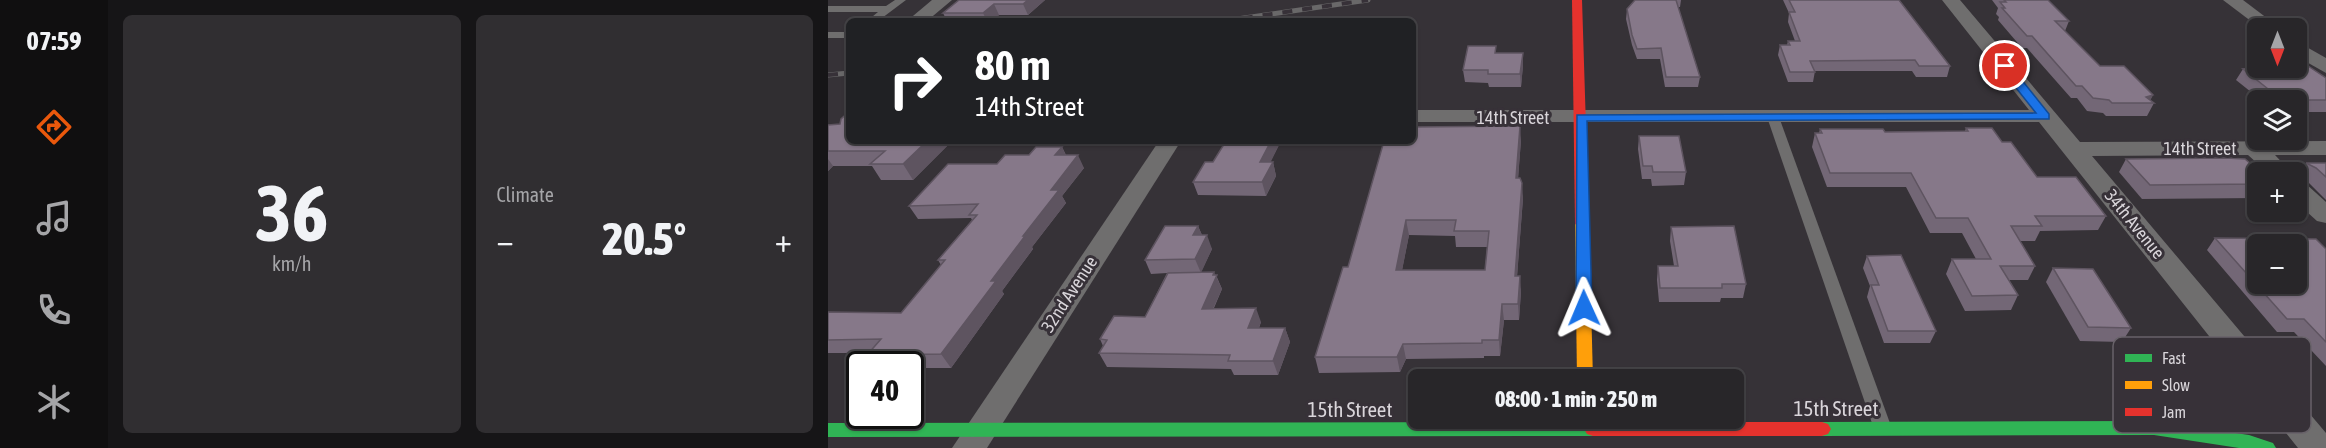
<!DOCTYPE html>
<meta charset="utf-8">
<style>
body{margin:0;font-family:"Asap Condensed",sans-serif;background:#302e31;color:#f1f3f6;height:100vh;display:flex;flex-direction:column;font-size:22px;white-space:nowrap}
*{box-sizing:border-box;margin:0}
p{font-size:20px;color:#a5a5a8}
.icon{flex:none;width:33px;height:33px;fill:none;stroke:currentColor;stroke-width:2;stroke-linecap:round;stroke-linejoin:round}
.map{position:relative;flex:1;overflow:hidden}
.drawer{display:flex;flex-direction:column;gap:15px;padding:15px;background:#161517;width:720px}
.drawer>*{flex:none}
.top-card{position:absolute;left:18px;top:18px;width:570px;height:126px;border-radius:9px;box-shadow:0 2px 4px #0004,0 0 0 2px #444346;background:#202124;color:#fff;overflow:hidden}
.needle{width:39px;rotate:180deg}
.buttons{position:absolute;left:1419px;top:18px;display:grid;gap:12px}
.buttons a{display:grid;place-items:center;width:60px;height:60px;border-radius:9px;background:#282629;box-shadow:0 2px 4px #0004,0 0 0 2px #444346;font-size:30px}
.speed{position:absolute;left:18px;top:351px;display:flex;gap:12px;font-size:30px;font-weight:700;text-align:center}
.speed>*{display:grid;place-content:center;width:78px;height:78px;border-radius:50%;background:#282629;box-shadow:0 2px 4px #0004,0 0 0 2px #444346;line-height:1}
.speed .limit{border:3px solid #111;border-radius:9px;background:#fff;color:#111}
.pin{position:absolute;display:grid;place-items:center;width:51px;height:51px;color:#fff;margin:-26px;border:3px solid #fff;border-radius:50%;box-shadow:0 2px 6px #0007}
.me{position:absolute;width:66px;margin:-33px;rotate:359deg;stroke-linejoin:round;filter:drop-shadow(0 0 4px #0008)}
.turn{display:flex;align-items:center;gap:21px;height:126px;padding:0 30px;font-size:27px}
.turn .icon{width:78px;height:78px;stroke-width:2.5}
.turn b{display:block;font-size:42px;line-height:51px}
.big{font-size:45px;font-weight:800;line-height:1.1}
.drawer .tile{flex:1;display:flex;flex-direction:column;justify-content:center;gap:9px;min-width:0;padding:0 21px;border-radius:9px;background:#302e31}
.drawer .dial{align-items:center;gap:0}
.dial b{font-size:78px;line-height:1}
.heat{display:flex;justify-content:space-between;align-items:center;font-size:33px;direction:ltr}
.drawer .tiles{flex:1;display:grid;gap:15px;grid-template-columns:repeat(2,1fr)}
.trip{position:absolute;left:580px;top:369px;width:336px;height:60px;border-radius:9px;background:#282629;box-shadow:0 2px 4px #0004,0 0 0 2px #444346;font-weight:800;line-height:60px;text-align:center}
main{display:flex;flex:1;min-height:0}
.tab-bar{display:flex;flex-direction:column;width:108px;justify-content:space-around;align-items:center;background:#100f10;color:#a5a5a8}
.tab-bar .icon{width:42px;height:42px}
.tab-bar .on{color:#ea580c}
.tab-bar b{font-size:27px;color:#f1f3f6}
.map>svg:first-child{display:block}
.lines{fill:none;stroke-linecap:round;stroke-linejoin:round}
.lane{fill:#6f6e6e;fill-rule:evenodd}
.street{fill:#6f6e6e;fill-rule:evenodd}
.fast{fill:#30b455;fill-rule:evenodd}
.slow{fill:#ff9f0a;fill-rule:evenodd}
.jam{fill:#e5322d;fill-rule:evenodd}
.rail-casing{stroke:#696869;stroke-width:5}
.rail{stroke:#373138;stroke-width:4;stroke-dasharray:10;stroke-linecap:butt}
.wall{fill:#736776;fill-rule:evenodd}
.shaded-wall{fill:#5e5460}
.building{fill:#867889;stroke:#5e5460;stroke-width:1.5;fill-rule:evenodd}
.route{fill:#1a73e8;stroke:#114b97;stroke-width:1.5}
.labels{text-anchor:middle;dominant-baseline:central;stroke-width:6;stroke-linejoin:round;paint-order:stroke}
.street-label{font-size:18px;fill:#d9d5da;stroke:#373138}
.near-street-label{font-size:21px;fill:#d9d5da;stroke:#373138}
.key{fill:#373138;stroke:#686269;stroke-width:1.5}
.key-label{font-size:16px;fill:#d9d5da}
</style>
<main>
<nav class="tab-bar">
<b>07:59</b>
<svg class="icon on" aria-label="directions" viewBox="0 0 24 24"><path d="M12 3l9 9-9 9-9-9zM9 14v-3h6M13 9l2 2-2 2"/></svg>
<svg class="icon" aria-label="music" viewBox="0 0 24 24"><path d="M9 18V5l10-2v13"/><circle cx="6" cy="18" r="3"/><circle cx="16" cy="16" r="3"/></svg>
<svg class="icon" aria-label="phone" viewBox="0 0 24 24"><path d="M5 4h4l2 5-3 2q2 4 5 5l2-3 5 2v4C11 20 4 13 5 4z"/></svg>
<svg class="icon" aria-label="climate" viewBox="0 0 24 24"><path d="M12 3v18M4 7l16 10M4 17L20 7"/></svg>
</nav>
<section class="drawer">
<div class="tiles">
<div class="tile dial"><b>36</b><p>km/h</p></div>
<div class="tile"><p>Climate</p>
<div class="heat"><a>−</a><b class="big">20.5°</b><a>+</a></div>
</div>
</div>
</section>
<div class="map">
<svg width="1498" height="448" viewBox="0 0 1498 448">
<rect width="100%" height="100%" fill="#363237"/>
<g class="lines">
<g class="lane">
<path d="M67,0H78L50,21H39L50,12H0V6H58Z"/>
<rect x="0" y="32" width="21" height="6"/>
<path d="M945,114L951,117L1063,426L1060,431L1054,433L1048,431L1045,426L939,117Z"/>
</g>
<g class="street">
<path d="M104,0H124L99,21H79Z"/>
<path d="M1114,0H1132L1252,142L1498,141V155H1447L1463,172H1439L1420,155L1264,156L1498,433V448H1470L1211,122H585V110H1201Z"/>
<path d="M1395,0H1415L1452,28H1432Z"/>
<path d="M1468,41L1498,58V73L1468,56Z"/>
<path d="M331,141H353L159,448H124Z"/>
<path d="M1468,181L1477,183L1498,202V223L1489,221L1468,202Z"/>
</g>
<g class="fast">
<path d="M1326,421L1421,435L1445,443L1448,448H1411L1326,435L994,436L988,434L985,429L988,424L994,422Z"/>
<path d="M765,422L771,424L774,429L771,434L765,436L0,437V423Z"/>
</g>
<path class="slow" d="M754,220L761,224L765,380H749L747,224Z"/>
<g class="jam">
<path d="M744,0H754L761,224L754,228L747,224Z"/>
<path d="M765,422H994L1000,424L1003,429L1000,434L994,436H765L759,434L756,429L759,424Z"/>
</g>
<defs>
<g id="rail">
<path d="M395,21L540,0"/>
<path d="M0,75L21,73"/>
</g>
</defs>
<use href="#rail" class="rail-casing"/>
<use href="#rail" class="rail"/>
</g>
<g class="wall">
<path d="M131,0H217L200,15H171L164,21H119L115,13Z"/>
<path d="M807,0H853L852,7H850L872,77L870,87H837L832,59H809L804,45L798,19L799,9Z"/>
<path d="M955,0H1071L1122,66L1119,77H1088L1084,71H987L985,82H960L950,55L952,45H959L960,41H967L960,22L961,13Z"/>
<path d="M1164,0H1220L1241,21L1237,31L1272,66L1325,95L1322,100L1326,103L1319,116H1278L1275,113L1259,111L1249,98H1243L1199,48H1194L1170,20L1171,17L1168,14L1170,8Z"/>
<path d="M669,53L695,65L693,87H661L660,83L637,82L635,70Z"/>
<path d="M1415,69L1498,78V112H1468V100H1433L1408,80Z"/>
<path d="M0,125L124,141L85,180H53L44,166H5L0,171Z"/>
<path d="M1138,128L1174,142L1209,177L1278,216L1270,230L1212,231L1207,241H1192L1207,266L1200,280H1181L1190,295L1183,310L1137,311L1118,274L1124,259H1148L1134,233H1102L1078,187H999L984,147L987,133H991L992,129L1057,132L1137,131Z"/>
<path d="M811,136L858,172L856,185L824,186L823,179H814L810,149Z"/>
<path d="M693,140L690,178L695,198L689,276L693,291L691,320H676L672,356H656V358L578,359L572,372L491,373L487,357L520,267L556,141ZM581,235L627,236L628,247H659L657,270H574Z"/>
<path d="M451,145L442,162H445L448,176L438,196L370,195L365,182L385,162Z"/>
<path d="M234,147L238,155L256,168L234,196L238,203L204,247L205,249L174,291L176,294L123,368H82V364H47L39,355L41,353H0V312L73,313L113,265L110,260L144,220L143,218L90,219L81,206L169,164Z"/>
<path d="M1298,159L1430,172V198L1314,199L1291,172Z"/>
<path d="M1478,163H1498V200L1479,181L1469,177Z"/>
<path d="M370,226L374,235L384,249L373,272L388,275L394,289L386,308L433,322L431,328H457L462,342L450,375H406L403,369L279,367L271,353L275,346L272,339L317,317L339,273L323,274L317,260Z"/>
<path d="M843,227L918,284L915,298H893L892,302H831L829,280L830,266H846L842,241Z"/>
<path d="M1387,238L1498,249V366L1466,332H1449L1379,250Z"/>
<path d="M1039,256L1108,331L1102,343H1056L1039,297L1042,286L1035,268Z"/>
<path d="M1225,268L1303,328L1294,342L1252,341L1218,282Z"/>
</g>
<g class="shaded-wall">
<path d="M200,0H217L200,15L195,4Z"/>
<path d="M166,4L171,15L164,21H159L155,13Z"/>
<path d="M695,53V65L693,87L692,74Z"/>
<path d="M1325,95L1321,103L1318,97Z"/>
<path d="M692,126L693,140L689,193L688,178Z"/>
<path d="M99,141H124L85,180L75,164Z"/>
<path d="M443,141H450L451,145L436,176L432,162Z"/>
<path d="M234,147L240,160L227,155Z"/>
<path d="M250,155L256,168L234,196L238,203L204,247L205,249L174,291L176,294L123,368L113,354L195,236L223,190Z"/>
<path d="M0,159L5,166L0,171Z"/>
<path d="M445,162L448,176L438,196L434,182Z"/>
<path d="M694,183L695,198L688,291L687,276Z"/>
<path d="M578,220L581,235L571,286L568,270Z"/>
<path d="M370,226L376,240L365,235Z"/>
<path d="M379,235L384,249L373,273L367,259Z"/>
<path d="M386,272L394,289L379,322L374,309Z"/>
<path d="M692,276L693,291L691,320L690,304Z"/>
<path d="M674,304L676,320L672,356L671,340Z"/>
<path d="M428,308L433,322L425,342L420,328Z"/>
<path d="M457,328L462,342L450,375L445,361Z"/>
<path d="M575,344L578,359L572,372L569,357Z"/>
</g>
<g class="building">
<path d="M131,0H200L195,4H166L155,13H115Z"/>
<path d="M807,0H848L872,77H838L833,48L809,49L804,35L799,9Z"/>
<path d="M961,0H1071L1122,66H1091L1087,60L982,61L987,72H962L952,45H962L960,41H972L961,12H967Z"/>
<path d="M1176,0H1220L1241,21H1227L1272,66H1296L1325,95L1318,97L1326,103H1284L1281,100L1265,98L1254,86H1248L1204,36H1199L1174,8H1177L1172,2H1178Z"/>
<path d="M640,46H668L667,53H695L692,74H660V70H635Z"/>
<path d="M1480,66L1498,78V100H1454L1415,69Z"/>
<path d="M21,112V141H99L75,164H42L57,151H0V125L12,124L13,119Z"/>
<path d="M692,126L688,178H692L694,183L687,276H692L690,304H674L671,340H654V343L575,344L569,357H487L515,267H520L556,141H585V127ZM578,220H628L626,231H661L657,270H568Z"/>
<path d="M1138,128H1164L1174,142H1183L1209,177H1248L1278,216H1207L1214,226H1183L1207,266H1172L1190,295L1144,296L1124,259H1163L1140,218H1108L1083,173H1002L987,133H994L992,129H1055L1057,132L1140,131Z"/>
<path d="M811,136H851L858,172H825L824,166H815Z"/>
<path d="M398,141H443L432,162H445L434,182H365L377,162H385Z"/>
<path d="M208,147H234L227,155H250L223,190H231L195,236H197L163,281H168L113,354L39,355L53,339L0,340V312L73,313L117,260H110L149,215H141L150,204L81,206L120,164H169L177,155H201Z"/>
<path d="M1399,158L1417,159L1432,172H1430V184L1322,185L1298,159Z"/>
<path d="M1478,163H1498V177L1488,168Z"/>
<path d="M337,226H370L365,235H379L367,259L317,260Z"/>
<path d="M906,226L918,284H894V288H832L830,266H850L843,227Z"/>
<path d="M1387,238L1488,239L1498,249V342L1476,319H1459ZM1430,244H1468V284H1430Z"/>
<path d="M1073,255L1108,331H1060L1043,285H1051L1039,256Z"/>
<path d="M1225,268L1265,269L1303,328L1260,327Z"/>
<path d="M386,272L385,275H389L374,309L428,308L420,328H457L445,361H400L402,355L271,353L279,340L272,339L286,316L317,317L340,273Z"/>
</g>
<path class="route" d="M1173,64H1181L1221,114V119L759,121L764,308L762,312H751L748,308L749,115L1208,113L1173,69Z"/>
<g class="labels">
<g class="street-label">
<text x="685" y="117">14th Street</text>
<text x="1372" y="148">14th Street</text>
<text transform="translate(1307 224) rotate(51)">34th Avenue</text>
<text transform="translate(241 294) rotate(-57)">32nd Avenue</text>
</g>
<g class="near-street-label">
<text x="1008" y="408">15th Street</text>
<text x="522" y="409">15th Street</text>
</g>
</g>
<rect x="1285" y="337" width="198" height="96" rx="9" class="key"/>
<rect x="1297" y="354" width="27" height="8" fill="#30b455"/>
<rect x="1297" y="381" width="27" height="8" fill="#ff9f0a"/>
<rect x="1297" y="408" width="27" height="8" fill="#e5322d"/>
<g class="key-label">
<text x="1334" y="364">Fast</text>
<text x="1334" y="391">Slow</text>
<text x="1334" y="418">Jam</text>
</g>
</svg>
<div class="buttons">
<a><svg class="needle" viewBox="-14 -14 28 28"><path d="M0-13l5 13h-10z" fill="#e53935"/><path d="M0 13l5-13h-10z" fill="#a5a5a8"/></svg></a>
<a><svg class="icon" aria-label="layers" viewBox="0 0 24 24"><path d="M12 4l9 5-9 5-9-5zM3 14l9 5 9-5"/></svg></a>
<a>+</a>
<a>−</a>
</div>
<div class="speed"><div class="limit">40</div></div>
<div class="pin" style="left:1177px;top:66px;background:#d93025"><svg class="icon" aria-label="arrive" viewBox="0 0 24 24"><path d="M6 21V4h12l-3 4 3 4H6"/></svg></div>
<svg class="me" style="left:756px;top:308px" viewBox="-20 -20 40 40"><path d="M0-17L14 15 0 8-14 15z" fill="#1a73e8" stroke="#fff" stroke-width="4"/></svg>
<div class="trip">08:00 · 1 min · 250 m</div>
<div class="top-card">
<div class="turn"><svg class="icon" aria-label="right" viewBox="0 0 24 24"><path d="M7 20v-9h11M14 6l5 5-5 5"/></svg><div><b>80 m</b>14th Street</div></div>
</div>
</div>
</main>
